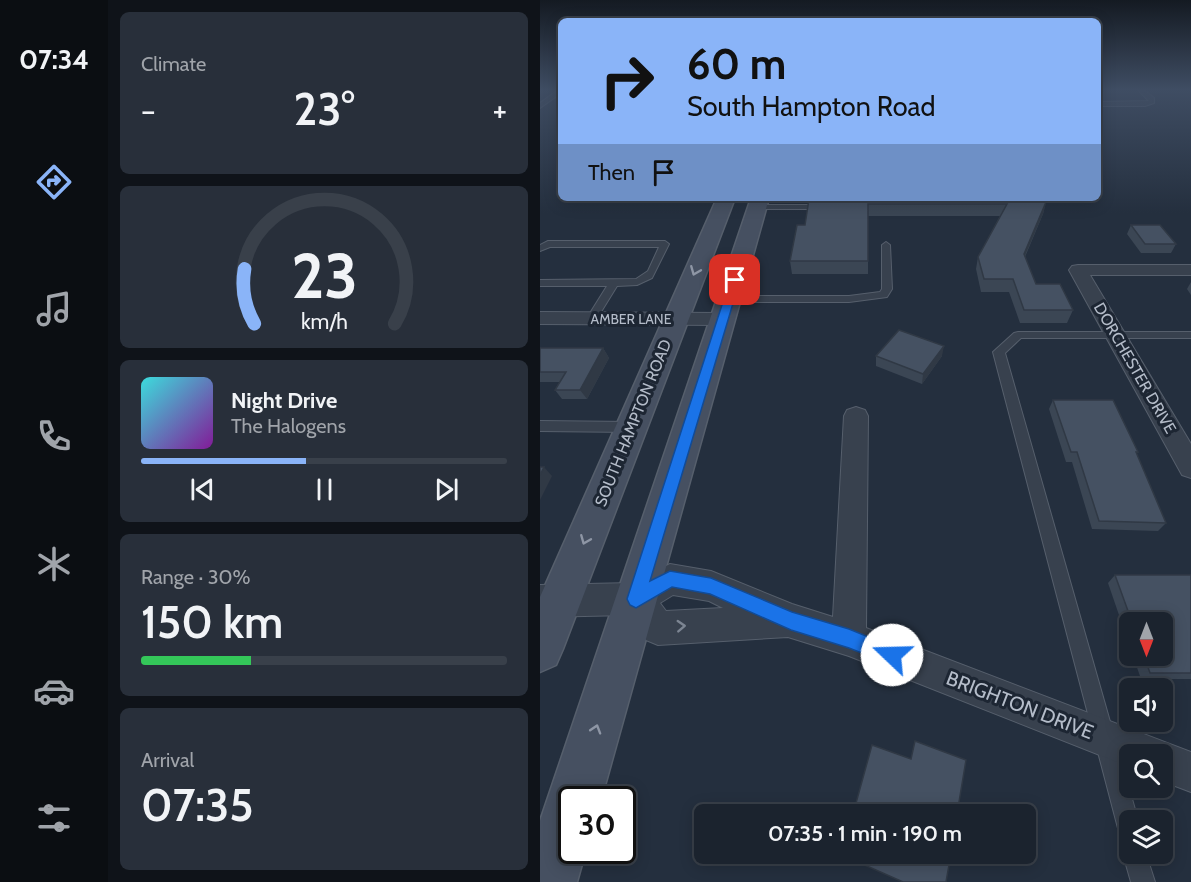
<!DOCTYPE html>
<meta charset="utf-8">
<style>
body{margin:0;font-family:Cabin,sans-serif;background:#282f3a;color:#f1f3f6;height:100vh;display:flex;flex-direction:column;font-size:22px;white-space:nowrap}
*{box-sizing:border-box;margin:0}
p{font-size:20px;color:#a0a4aa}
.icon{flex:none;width:33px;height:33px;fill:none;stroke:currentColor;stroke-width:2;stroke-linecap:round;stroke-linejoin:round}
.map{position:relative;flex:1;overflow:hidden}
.drawer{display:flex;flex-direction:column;gap:12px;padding:12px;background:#0f1319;width:432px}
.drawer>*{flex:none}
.banner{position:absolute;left:18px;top:18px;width:543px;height:183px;border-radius:9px;box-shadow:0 3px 15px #0003,0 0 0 2px #39404a;background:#8ab4f8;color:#111;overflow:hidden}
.needle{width:39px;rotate:180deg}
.tools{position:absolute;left:579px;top:612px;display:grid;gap:12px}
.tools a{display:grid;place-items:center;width:54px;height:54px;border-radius:9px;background:#1b232e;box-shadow:0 3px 15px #0003,0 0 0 2px #39404a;font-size:30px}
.speed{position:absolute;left:18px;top:786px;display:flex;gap:12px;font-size:30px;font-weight:700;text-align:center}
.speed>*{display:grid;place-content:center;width:78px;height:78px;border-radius:50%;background:#1b232e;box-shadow:0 3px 15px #0003,0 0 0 2px #39404a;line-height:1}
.speed .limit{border:3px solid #111;border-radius:9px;background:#fff;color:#111}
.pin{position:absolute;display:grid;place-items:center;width:51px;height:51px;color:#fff;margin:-26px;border-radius:12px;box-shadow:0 3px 9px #0006}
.me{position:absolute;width:66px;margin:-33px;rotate:291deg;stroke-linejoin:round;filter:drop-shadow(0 0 4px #0008)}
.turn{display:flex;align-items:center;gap:21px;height:126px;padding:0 30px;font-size:27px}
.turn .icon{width:78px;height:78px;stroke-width:2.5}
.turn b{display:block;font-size:42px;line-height:51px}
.then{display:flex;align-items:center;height:57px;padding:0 30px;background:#0003;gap:12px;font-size:22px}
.big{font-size:45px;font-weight:600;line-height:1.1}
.drawer .card{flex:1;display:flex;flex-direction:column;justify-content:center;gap:9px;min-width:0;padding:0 21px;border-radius:9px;background:#282f3a}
.drawer .dial{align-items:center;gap:0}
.dial svg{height:156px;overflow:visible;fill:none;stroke:#39404a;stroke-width:7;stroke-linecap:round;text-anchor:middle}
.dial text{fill:#f1f3f6;stroke:none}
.song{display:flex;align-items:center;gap:18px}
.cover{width:72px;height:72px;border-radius:9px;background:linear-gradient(135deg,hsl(180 70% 55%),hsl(290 70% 35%))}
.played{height:6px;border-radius:3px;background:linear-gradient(90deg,#8ab4f8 45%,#39404a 45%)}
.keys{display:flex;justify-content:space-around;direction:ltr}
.heat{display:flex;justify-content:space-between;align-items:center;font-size:33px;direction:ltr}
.charge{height:9px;border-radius:4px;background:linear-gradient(90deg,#34c759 30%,#39404a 0)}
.trip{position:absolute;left:154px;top:804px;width:342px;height:60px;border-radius:9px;background:#1b232e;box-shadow:0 3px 15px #0003,0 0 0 2px #39404a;font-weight:600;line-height:60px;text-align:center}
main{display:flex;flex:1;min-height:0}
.tab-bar{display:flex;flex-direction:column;width:108px;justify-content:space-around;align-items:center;background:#0b0e12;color:#a0a4aa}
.tab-bar .icon{width:42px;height:42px}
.tab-bar .current{color:#8ab4f8}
.tab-bar b{font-size:27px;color:#f1f3f6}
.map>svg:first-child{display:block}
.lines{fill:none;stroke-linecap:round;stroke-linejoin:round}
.lane-casing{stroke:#565f6c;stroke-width:2}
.street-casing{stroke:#565f6c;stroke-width:2}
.secondary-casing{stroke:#565f6c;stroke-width:3}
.lane{fill:#38414e;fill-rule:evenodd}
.street{fill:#38414e;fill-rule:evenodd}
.secondary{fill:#465061;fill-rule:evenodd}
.wall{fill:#3b4654}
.shaded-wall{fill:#303945}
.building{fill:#455162;stroke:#303945;stroke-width:1.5}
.oneway{stroke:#8e96a5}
.oneway2{stroke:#7c8592}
.route{fill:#1a73e8;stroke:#114b97;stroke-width:1.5}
.labels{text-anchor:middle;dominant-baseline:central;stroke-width:6;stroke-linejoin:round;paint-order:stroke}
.far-street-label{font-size:14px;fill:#b4bcc9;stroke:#1d2633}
.street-label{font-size:16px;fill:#b4bcc9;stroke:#1d2633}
.near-street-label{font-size:20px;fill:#b4bcc9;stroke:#1d2633}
</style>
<main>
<nav class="tab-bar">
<b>07:34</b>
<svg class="icon current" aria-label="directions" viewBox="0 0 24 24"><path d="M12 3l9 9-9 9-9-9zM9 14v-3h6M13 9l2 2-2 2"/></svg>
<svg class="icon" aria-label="music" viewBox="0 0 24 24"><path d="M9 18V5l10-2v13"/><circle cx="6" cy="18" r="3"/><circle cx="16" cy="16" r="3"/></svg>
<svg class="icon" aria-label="phone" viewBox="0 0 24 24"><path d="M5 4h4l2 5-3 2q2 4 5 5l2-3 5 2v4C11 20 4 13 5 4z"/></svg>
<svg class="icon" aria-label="climate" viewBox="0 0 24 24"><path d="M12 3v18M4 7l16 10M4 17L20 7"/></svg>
<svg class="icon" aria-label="car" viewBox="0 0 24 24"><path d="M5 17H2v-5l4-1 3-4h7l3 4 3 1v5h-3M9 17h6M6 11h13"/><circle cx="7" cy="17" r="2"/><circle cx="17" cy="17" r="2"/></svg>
<svg class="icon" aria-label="filters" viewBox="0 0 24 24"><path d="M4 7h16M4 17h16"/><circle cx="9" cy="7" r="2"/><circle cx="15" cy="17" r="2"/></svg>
</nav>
<section class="drawer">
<div class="card"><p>Climate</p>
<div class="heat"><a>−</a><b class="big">23°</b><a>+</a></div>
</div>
<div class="card dial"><svg viewBox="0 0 100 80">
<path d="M14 69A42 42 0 1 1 86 69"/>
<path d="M14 69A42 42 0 0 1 9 41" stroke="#8ab4f8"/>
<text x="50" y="56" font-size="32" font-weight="700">23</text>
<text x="50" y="72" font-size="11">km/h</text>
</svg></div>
<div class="card">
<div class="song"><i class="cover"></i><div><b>Night Drive</b><p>The Halogens</p></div></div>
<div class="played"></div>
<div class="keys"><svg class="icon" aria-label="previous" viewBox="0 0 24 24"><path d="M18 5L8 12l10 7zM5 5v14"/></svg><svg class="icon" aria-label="pause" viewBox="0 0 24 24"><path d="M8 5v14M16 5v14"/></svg><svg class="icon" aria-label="next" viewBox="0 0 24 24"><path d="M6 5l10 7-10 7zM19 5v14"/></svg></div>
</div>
<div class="card"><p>Range · 30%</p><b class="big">150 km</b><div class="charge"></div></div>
<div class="card"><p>Arrival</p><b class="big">07:35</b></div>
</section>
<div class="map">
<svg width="651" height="882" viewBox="0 0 651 882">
<rect width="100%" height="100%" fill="#242f3e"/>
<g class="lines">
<defs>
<g id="lane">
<path d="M18,90H21V93L0,108V103Z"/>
<path d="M598,90H604L614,98V103L605,106H558V102L609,101Z"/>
<path d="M215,205H286L290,207L286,209H215Z"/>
<path d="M8,241H125L129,244L112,278L97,285L77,286L56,320L52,321L47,318L67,286H0V280L96,279L108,271L119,247H10L0,251V245Z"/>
<path d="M346,242L350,245L352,289L347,297L309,302H189L184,299L189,296H309L340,292L342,289V245Z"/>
<path d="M478,332H651V338H481L465,353L598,820H590V843L582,840L579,832L453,352L474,333Z"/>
<path d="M0,421L91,422L98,427L91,432L0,431Z"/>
<path d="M590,845V854H606L615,882H591L583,854Z"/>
</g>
<g id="street">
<path d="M538,265H651V275H550L651,444V478L642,475L529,270L532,266Z"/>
<path d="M0,312L183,313L190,315L193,319L190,323L183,325L0,324Z"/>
<path d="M316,407L325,410L328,416L326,628L651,752V792L622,781V754H590V767L309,656L248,637L118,645L106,640L88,615L0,617V585L93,583L130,564L171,571L252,604L293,617L304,416L307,410ZM133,595L169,601L183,608L126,611L120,603Z"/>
</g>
<g id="secondary">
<path d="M177,198H195L23,649L16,665L0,672V597Z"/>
<path d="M211,198H229L61,800H32V850H46L37,882H0V821Z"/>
</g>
</defs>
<use href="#lane" class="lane-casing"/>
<use href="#street" class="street-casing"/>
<use href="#secondary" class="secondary-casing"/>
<use href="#lane" class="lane"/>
<use href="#street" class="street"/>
<use href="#secondary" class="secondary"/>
</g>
<g class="wall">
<path d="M271,198H504L506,202L503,214L485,257L496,284L533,310L527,323H480L469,292H441L436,269L438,257L460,216H328V274H252L250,261L265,225Z"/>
<path d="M591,225L636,244L631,253H601L587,234Z"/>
<path d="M651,282V295L647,289Z"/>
<path d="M0,348H63L69,358L47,399H22L15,390L20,382H0Z"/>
<path d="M336,356H402L382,384L336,366Z"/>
<path d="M513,400L598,452L596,454L626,523L618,531L552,529L532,462H526L509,409Z"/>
<path d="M575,575H651V679H601L593,656H622V622H590V647L568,583Z"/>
</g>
<g class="shaded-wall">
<path d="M506,202L503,214L480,267L484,254Z"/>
<path d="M404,346L402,356L382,384L383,374Z"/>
<path d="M63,348L69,358L47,399L40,390Z"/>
<path d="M4,467L12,476L0,500V475Z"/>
</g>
<g class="building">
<path d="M504,198L506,202L484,254L496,284H520L533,310H484L473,279H444L438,257L467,204H328V261H250L257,225H265L269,199Z"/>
<path d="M591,225H620L636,244H605Z"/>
<path d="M359,330L404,346L383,374L336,356Z"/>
<path d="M0,348H63L40,390H15L26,372H0Z"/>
<path d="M513,400H573L598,452H596L626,523L559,521L537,452H531Z"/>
<path d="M0,467H4L0,475Z"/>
<path d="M575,575H651V673H610L604,656H622V622H592Z"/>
<path d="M375,741L426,760L417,814H313L332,745L371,759Z"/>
<path d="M302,854H411L406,882H363L302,855Z"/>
</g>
<defs><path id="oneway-chevron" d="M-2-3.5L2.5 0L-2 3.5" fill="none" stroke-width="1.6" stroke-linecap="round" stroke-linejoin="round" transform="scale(1.5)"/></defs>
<g class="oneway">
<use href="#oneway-chevron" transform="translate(155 271) rotate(112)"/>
<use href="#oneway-chevron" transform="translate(45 540) rotate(112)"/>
<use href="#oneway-chevron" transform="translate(56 729) rotate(-73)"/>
</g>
<use class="oneway2" href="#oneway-chevron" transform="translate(141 626) rotate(-3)"/>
<linearGradient id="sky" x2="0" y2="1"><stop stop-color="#141a22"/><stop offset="0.42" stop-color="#3f4d63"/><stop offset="1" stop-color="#3f4d63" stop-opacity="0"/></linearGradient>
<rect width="651" height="213" fill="url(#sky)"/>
<path class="route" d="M195,277L200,280L110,581L130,571L171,578L252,612L309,629L358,649L361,655L358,662L352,665L309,648L251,630L170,594L132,587L96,608L90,605L87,599L190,280Z"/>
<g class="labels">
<g class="far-street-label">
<text x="91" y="319">AMBER LANE</text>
</g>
<g class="street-label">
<text transform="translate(595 368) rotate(60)">DORCHESTER DRIVE</text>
<text transform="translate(93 423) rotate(-68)">SOUTH HAMPTON ROAD</text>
</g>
<g class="near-street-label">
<text transform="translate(480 705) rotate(21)">BRIGHTON DRIVE</text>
</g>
</g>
</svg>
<div class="tools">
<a><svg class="needle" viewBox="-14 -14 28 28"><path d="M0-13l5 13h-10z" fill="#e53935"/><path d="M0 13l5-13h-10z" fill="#a0a4aa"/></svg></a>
<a><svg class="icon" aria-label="sound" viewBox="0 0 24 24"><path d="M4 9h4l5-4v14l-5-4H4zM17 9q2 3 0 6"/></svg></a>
<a><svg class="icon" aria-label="search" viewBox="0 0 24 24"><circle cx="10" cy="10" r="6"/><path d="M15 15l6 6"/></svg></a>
<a><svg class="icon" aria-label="layers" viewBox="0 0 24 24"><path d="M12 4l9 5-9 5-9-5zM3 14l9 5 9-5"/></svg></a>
</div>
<div class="speed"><div class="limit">30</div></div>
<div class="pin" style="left:195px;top:280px;background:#d93025"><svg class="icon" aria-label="arrive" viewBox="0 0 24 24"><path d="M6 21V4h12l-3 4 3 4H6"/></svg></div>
<svg class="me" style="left:352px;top:655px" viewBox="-20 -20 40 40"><circle r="19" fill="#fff"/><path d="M0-13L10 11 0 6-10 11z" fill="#1a73e8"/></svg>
<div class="trip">07:35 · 1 min · 190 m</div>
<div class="banner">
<div class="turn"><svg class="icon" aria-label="right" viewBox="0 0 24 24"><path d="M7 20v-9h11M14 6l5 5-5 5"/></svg><div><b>60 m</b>South Hampton Road</div></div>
<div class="then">Then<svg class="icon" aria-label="arrive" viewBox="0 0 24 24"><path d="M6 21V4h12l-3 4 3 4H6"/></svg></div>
</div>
</div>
</main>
